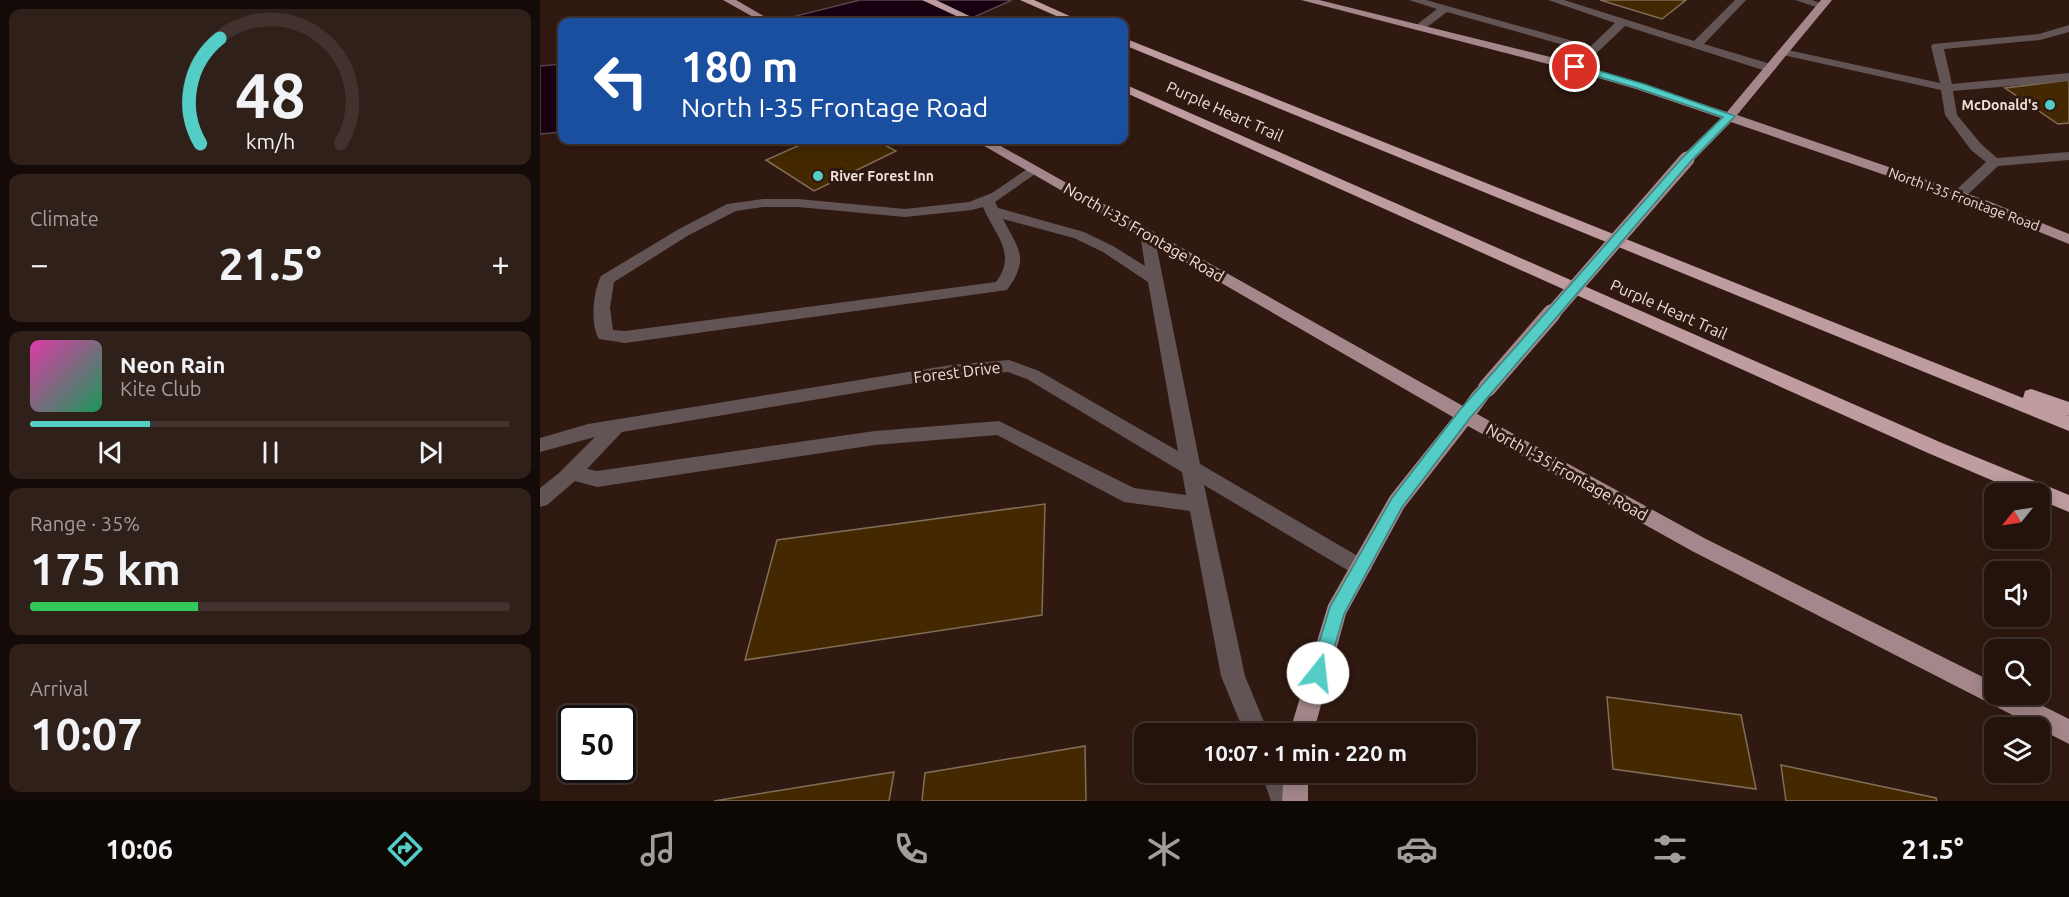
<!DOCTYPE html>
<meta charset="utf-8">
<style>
body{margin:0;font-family:Ubuntu,sans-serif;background:#30201a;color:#f1f3f6;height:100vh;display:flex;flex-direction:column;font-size:22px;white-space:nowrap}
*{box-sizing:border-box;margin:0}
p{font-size:20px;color:#a39e9d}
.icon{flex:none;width:33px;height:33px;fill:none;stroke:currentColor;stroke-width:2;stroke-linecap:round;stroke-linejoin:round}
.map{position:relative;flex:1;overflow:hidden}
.details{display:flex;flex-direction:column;gap:9px;padding:9px;background:#140a07;width:540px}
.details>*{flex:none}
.guide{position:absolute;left:18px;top:18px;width:570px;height:126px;border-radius:12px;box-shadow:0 3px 15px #0003,0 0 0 2px #41322d;background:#1a4fa0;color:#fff;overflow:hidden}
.needle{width:39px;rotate:240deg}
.fabs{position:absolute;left:1444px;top:483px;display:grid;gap:12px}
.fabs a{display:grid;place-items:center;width:66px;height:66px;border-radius:12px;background:#24130c;box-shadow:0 3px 15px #0003,0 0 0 2px #41322d;font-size:30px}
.speed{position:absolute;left:18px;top:705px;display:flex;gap:12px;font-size:30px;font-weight:700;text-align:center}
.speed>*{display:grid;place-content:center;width:78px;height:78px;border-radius:50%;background:#24130c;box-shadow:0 3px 15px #0003,0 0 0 2px #41322d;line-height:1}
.speed .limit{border:3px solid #111;border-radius:9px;background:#fff;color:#111}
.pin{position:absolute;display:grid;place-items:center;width:51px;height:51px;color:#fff;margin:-26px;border:3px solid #fff;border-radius:50%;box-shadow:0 2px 6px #0007}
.me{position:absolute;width:66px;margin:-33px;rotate:16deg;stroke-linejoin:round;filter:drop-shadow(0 0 4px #0008)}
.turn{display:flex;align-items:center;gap:21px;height:126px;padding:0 24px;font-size:27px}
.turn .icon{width:78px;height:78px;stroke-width:2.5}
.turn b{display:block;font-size:42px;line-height:51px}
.big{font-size:45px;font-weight:700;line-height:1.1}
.details .widget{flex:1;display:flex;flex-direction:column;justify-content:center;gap:9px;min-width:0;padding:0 21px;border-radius:12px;background:#30201a}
.details .dial{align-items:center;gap:0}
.dial svg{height:156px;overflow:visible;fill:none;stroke:#41322d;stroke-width:7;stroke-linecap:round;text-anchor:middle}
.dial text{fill:#f1f3f6;stroke:none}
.song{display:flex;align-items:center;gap:18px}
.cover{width:72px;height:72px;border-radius:9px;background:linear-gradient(135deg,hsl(320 70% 55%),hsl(150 70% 35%))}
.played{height:6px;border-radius:3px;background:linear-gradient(90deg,#54cdc7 25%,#41322d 25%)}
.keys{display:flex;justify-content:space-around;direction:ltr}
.heat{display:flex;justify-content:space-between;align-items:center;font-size:33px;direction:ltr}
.charge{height:9px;border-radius:4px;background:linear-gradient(90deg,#34c759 35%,#41322d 0)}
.trip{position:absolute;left:594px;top:723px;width:342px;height:60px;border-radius:12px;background:#24130c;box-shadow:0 3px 15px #0003,0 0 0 2px #41322d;font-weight:700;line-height:60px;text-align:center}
.tab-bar{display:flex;height:96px;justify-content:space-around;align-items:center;background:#0e0805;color:#a39e9d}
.tab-bar .icon{width:42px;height:42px}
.tab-bar .active{color:#54cdc7}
.tab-bar b{font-size:27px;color:#f1f3f6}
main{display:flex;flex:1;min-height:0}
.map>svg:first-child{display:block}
.water{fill:#190011;stroke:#5a434d;stroke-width:1.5}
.building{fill:#432801;stroke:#816e57;stroke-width:1.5}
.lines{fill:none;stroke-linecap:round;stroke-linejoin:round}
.minor{fill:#625455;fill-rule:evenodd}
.major{fill:#a4878a;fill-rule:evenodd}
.highway{fill:#be9c9f;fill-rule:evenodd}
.major-bridge-far1{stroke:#a4878a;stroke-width:15}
.major-bridge{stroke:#a4878a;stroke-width:18}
.route{fill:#54cdc7;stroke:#378581;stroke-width:1.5}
.poi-dot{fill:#54cdc7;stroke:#301910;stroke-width:2}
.labels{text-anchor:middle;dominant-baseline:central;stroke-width:6;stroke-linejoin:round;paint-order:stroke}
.far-poi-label{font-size:14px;font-weight:bold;fill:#f0dfd9;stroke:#301910;text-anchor:end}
.far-street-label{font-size:14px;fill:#f0dfd9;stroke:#301910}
.street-label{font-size:16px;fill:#f0dfd9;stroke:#301910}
</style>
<main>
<section class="details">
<div class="widget dial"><svg viewBox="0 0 100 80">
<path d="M14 69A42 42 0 1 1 86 69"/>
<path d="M14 69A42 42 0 0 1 24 15" stroke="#54cdc7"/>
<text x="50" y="56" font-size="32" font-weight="700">48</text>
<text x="50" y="72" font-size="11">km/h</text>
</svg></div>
<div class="widget"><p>Climate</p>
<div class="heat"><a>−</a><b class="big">21.5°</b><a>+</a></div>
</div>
<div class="widget">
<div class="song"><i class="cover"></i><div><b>Neon Rain</b><p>Kite Club</p></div></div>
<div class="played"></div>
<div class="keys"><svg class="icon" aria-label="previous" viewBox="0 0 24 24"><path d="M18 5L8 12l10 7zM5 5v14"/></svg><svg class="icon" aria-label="pause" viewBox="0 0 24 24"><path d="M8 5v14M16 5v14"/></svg><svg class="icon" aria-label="next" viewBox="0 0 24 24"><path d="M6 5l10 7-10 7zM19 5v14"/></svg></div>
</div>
<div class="widget"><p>Range · 35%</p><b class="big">175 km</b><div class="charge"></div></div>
<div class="widget"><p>Arrival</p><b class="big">10:07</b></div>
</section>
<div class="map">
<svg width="1529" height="801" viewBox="0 0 1529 801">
<rect width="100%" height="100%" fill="#301910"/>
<g class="water">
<path d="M320,0H472L423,22H232Z"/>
<path d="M22,64V132L0,134V66Z"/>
</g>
<g class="building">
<path d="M1060,0H1146L1122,19Z"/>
<path d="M1529,80V123L1518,124L1465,88Z"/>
<path d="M271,140H335L356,151L274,191L226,160Z"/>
<path d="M505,504L502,615L205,660L237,540Z"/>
<path d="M1067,697L1201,715L1216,789L1073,769Z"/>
<path d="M545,746L546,801H382L385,773Z"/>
<path d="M1241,765L1396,798L1397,801H1246Z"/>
<path d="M354,772L349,801H174Z"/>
</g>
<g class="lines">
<g class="minor">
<path d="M869,0H886L1051,46L1075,23L1008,0H1024L1154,41L1195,0H1206L1164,44L1234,65L1236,68L1230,72L1226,71L1085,26L1039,70L1035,71L1029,67L1045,51L907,12L883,30H875V26L897,9Z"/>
<path d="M1255,0H1272L1287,6L1282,9Z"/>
<path d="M1529,25V32L1500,40L1404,49L1412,84L1529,73V81L1413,91L1417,115L1441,144L1457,158L1529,152V160L1458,166L1424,198H1414L1412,195L1414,192L1446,162L1431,150L1405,115L1401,90L1243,55L1237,52L1243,49L1400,83L1391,46L1393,44L1499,34Z"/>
<path d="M493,165L500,169L498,172L455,202L458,208L544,232L573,246L605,266L600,234L607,229L614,234L660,464L828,562L832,568L828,574L821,577L814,574L664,485L705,676L729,734H705L681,676L650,511L584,502L457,435L335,445L57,487L35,481L7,505L0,507V488L19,473L55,437L0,452V438L48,424L411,365L469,360L499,371L638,451L608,282L563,252L534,238L463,219C479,250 490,258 467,290L85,343L59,339C50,324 53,292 61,276L139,229L187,204L223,199H258L365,209L429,202L452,193ZM223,207H258L365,217L432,210L443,207C454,234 478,253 456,282L85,331L73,330L70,308L74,282L149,235L196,211ZM468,372L487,379L642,472L646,495L594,488L459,421L335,431L57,471L47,469L82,432L411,377Z"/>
<path d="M721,772H746L757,801H731Z"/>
</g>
<g class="major">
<path d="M183,0H196L234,22H222Z"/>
<path d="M761,0H779L1039,64L1187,112L1281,0H1292L1197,115L1448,201L1529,234V244L1438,207L1191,122L1152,162H1142L1140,159L1142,156L1181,118L1096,89L1031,70Z"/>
<path d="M434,140H450L923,406C931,395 939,379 953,383L956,388L937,414L1166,539L1455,683V694H1479L1529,719V744L1152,551L928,426L864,508L806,614L773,734H749L788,605L850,496L913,417Z"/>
<path d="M744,772H768V801H742Z"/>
</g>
<g class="highway">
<path d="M382,0H396L442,22H429Z"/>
<path d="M480,0H494L543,22H530Z"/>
<path d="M584,38L1483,398L1485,391L1491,389L1529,402V416L1519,413L1529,416V431L584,45Z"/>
<path d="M584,84L1402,443L1529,495V512L1500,500V494H1484L1388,453L584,92Z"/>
</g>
<path class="major-bridge-far1" d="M1011,315L1147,159"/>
<path class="major-bridge" d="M947,388L1012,313"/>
</g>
<path class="route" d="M1035,64L1104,84L1195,116L1151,161L929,419L862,507L804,614L785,679L778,681L772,679L770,673L790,607L852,498L919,411L1143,157L1183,117L1097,88L1032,69V65Z"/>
<g class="poi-dot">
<circle cx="1510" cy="105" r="6"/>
<circle cx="278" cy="176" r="6"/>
</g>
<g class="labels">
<g class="far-poi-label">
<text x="1498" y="105">McDonald's</text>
<text x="290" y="176" text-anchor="start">River Forest Inn</text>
</g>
<g class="far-street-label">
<text transform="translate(1424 199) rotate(20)">North I-35 Frontage Road</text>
</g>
<g class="street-label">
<text transform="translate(685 111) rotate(24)">Purple Heart Trail</text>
<text transform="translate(604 232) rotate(30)">North I-35 Frontage Road</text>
<text transform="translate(1129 309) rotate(24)">Purple Heart Trail</text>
<text transform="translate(417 372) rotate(-7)">Forest Drive</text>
<text transform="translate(1027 472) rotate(29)">North I-35 Frontage Road</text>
</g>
</g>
</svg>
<div class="fabs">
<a><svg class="needle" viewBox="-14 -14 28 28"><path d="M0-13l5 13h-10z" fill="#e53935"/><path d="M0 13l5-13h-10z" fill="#a39e9d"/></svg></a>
<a><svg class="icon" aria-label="sound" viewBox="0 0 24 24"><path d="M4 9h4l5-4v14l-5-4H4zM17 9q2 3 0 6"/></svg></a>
<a><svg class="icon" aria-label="search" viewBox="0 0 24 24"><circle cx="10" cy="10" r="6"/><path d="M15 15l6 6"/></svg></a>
<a><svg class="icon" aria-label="layers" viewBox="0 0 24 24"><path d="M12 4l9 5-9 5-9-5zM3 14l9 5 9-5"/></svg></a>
</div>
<div class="speed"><div class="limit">50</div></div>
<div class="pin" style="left:1035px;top:67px;background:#d93025"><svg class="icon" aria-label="arrive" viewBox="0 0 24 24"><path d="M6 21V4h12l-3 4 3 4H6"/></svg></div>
<svg class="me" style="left:778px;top:673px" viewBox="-20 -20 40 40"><circle r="19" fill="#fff"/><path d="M0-13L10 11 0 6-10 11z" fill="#54cdc7"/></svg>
<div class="trip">10:07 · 1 min · 220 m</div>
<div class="guide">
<div class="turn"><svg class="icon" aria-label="left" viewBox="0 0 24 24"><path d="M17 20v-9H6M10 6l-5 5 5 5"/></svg><div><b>180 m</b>North I-35 Frontage Road</div></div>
</div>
</div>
</main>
<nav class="tab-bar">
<b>10:06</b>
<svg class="icon active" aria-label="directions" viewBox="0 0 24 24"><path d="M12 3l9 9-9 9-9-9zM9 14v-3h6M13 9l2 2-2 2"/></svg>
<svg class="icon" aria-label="music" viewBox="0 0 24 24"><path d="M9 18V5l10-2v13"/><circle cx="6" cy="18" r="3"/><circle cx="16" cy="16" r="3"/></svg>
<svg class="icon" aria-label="phone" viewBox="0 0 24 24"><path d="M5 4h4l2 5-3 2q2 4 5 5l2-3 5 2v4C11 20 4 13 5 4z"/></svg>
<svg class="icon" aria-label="climate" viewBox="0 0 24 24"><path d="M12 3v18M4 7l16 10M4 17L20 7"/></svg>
<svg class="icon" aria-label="car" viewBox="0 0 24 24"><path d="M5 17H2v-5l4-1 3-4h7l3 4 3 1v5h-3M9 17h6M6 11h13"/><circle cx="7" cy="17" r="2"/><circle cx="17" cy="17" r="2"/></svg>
<svg class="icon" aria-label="filters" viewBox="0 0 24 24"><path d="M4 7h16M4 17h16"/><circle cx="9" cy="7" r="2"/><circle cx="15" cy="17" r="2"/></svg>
<b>21.5°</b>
</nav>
